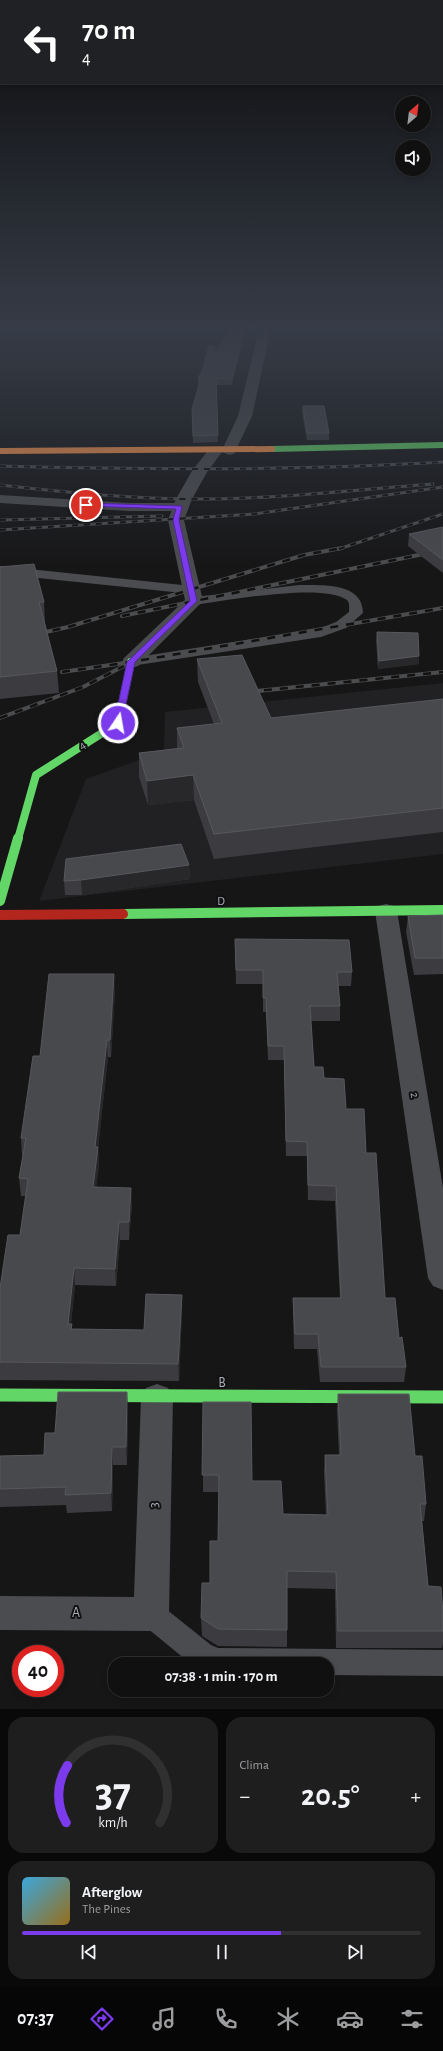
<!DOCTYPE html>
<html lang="es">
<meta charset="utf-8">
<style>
body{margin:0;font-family:"Alegreya Sans",sans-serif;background:#1e1e1f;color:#f1f3f6;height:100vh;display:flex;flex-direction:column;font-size:15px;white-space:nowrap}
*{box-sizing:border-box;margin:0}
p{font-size:13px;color:#9c9d9f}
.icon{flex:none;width:22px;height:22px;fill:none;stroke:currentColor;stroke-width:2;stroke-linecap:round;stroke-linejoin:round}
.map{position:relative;height:1709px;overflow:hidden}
.sheet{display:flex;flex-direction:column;gap:8px;padding:8px;background:#090909;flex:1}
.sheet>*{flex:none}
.guide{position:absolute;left:0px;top:0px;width:443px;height:84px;box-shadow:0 2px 6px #0003,0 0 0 1px #303031;background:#202124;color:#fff;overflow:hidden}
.needle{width:26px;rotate:28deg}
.controls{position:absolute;left:395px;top:96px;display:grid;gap:8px}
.controls a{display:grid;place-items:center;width:36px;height:36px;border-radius:50%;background:#101011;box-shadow:0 2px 6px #0003,0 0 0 1px #303031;font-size:20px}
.speed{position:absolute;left:12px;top:1645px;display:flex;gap:8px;font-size:20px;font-weight:700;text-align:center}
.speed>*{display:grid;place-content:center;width:52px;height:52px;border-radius:50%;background:#101011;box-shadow:0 2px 6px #0003,0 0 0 1px #303031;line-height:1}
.speed .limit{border:6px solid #d22;background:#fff;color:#111}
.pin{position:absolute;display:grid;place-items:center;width:34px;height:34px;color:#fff;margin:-17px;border:2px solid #fff;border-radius:50%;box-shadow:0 1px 4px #0007}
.me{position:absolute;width:44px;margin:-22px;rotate:12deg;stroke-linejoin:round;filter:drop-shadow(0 0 3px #0008)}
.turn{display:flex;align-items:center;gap:14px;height:84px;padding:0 16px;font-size:18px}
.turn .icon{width:52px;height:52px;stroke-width:2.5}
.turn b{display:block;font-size:28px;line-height:34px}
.big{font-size:30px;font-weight:700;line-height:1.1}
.sheet .card{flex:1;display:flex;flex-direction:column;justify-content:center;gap:6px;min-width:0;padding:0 14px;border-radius:16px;background:#1e1e1f}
.sheet .dial{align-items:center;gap:0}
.dial svg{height:104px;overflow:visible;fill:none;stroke:#303031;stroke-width:7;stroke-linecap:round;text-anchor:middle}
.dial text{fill:#f1f3f6;stroke:none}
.song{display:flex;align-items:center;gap:12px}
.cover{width:48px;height:48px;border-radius:6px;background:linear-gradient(135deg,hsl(200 70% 55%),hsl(40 70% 35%))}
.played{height:4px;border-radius:2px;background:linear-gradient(90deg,#7c3aed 65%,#303031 65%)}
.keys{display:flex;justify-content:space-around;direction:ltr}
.heat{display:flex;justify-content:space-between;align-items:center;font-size:22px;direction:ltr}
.sheet .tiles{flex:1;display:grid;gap:8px;grid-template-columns:1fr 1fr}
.card:last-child{grid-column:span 2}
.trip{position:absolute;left:108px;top:1657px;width:226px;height:40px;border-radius:16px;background:#101011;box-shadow:0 2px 6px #0003,0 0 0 1px #303031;font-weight:700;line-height:40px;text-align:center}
.dock{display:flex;height:64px;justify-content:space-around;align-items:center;background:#060607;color:#9c9d9f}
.dock .icon{width:28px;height:28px}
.dock .current{color:#7c3aed}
.dock b{font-size:18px;color:#f1f3f6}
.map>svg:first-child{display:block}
.built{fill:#212123}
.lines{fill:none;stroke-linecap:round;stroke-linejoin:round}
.lane{fill:#4b4c4f;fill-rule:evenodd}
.street{fill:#4b4c4f;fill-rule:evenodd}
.fast-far3{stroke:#63d668;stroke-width:6}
.fast-far2{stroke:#63d668;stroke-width:8}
.fast-far1{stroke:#63d668;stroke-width:10}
.fast{stroke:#63d668;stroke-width:13}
.slow{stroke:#ff974d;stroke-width:6}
.jam{stroke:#b3261e;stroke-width:10}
.rail-far1-casing{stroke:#4b4c4e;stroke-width:3}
.rail-casing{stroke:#4b4c4e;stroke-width:4}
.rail-far1{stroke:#111112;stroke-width:2;stroke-dasharray:6;stroke-linecap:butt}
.rail{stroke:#111112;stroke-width:2.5;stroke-dasharray:8;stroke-linecap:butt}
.wall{fill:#3c3c40}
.shaded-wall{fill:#28282a}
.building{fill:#48494d;stroke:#57585d}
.route{fill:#7c3aed;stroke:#51269a}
.labels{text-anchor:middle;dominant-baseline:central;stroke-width:4;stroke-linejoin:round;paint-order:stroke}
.street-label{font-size:12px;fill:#a8adb7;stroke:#111112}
.near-street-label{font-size:14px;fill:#a8adb7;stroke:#111112}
</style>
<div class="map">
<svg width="443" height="1709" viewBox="0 0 443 1709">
<rect width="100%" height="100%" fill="#161617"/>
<path class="built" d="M443,683V854L39,901L86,779L164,751L165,712Z"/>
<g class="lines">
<g class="lane">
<path d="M0,495L129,503H180L186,507L180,511H129L0,503Z"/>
<path d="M0,566L192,586L199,590L192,594L0,574Z"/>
<path d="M299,585C321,585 363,582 363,613L346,628L321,637L131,666L126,665L124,662L126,659L131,658L318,629L336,622L349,612C349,608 350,603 347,600C323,582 225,601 194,605L189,604L187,601L189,598L194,597Z"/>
<path d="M151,1601L161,1605L211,1645L218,1648L443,1650V1676L327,1675V1664H191L141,1623L137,1614L141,1605Z"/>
</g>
<g class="street">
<path d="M260,326L271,328L252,416L234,454L229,455L222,452L207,472L192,499L184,520L203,601L138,666L131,668L124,666L122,662L124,658L185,600L168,520L176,499L192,471L210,448L215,447L222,450L238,416Z"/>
<path d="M386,904L394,906L397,911L443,1188V1290L433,1286L428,1278L375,911L378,906Z"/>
<path d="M157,1384L168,1388L173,1397L169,1614L163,1626L151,1631L0,1630V1596L134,1597L141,1397L146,1388Z"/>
</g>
<path class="fast-far3" d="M272,449L443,445"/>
<path class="fast-far2" d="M18,839L36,775L118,723L131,662"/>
<g class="fast-far1">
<path d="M0,901L18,838"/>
<path d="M123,914L443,910"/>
</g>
<path class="fast" d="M0,1395L443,1397"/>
<path class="slow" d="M0,451L272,449"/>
<path class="jam" d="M0,915L123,914"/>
<defs>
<g id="rail-far1">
<path d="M0,466C148,470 295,471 443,462"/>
<path d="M0,485C61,492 123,498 185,499C267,500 350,490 433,484"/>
<path d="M0,520L162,516"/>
<path d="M0,530L254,514L443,487"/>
<path d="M339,549L443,514"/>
</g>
<g id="rail">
<path d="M122,616L443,550"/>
<path d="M37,634L68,627L304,555L342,548"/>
<path d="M62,672L131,662L443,608"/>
<path d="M248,692L443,672"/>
<path d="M0,718L83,687L124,666"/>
</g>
</defs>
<use href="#rail-far1" class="rail-far1-casing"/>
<use href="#rail" class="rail-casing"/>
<use href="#rail-far1" class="rail-far1"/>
<use href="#rail" class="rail"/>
</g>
<g class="wall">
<path d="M246,326L232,385H216L218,442L193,443L192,409L199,384H198V378L215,353Z"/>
<path d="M303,406L329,433V440H307L302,413Z"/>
<path d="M443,527V573L408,546L409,534Z"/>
<path d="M0,567L44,602L45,623L57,671L59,693L0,699Z"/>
<path d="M377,632L419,656V664L378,669L376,640Z"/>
<path d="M197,659L271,718L443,699V832L214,859L194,800L148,805L139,777V753L177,748V728L214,724L198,682Z"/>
<path d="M189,865L190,879L82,895H65L64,881Z"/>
<path d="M443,915V974L414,975L406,932L408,916Z"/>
<path d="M235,939L352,972L351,986H338L340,1006V1021H311L314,1067L346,1109L366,1153L385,1298L399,1338L406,1367L404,1382H320L317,1349H294L293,1313V1298H340L335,1201L308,1200L307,1156H286L284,1060H268L266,1012H263V984H236Z"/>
<path d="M115,990L111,1057H108L98,1148L99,1164L96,1187L132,1205L129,1240H120L116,1286L75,1285L71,1324H72V1329L144,1330L182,1295V1313L179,1381L0,1380V1288L20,1235L26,1196H21L19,1178L23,1155H22L21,1138Z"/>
<path d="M338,1394L415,1456L426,1504L424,1521H422L428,1586L443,1613V1644L442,1648H336L335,1589L287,1588V1647L218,1646L202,1636L201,1618L210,1583L218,1541L219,1492H203V1402L252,1481L283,1514L326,1515L324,1472L325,1455H339L337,1411Z"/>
<path d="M128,1410L127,1465H113L112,1511L67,1513L66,1505L0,1507V1456L44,1455L55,1433Z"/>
</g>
<g class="shaded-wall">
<path d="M245,326H246L232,385V379Z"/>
<path d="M419,656V664L378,669L379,661Z"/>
<path d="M193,775L194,800L148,805L147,781Z"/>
<path d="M189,865L190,879L82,895L81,880Z"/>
<path d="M114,974L115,990L111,1057L110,1040Z"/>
<path d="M107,1040L108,1057L98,1148L99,1164L94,1205L93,1187L95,1147Z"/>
<path d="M131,1188L132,1205L129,1240V1222Z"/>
<path d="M119,1222L120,1240L116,1286L115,1269Z"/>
<path d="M74,1268L75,1285L69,1341L68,1324Z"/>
<path d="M182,1295V1313L179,1381L178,1364Z"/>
<path d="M127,1392L128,1410L127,1465L126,1447Z"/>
<path d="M112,1447L113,1465L112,1511L111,1493Z"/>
</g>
<g class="building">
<path d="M232,326H245L232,379L216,378L218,435L193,436L192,409L201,378H198L202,372L209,346H214L215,353Z"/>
<path d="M303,406H324L329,433H307Z"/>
<path d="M443,527V560L409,534Z"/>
<path d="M34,564L44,602H39L57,671L0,677V567Z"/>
<path d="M377,632L418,633L419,656L379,661Z"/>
<path d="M242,655L271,718L443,699V808L214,834L193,775L147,781L139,753L184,748L177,728L222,723L197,659Z"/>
<path d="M181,844L189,865L81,880L64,881L66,859Z"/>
<path d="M443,915V958H415L408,916Z"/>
<path d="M235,939L349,940L352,972H337L340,1006H310L314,1067H323L324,1078L344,1079L346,1109H364L366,1153H376L385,1298H395L399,1338L402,1337L406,1367H321L318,1334H295L293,1298H341L336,1186L308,1185L307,1142L286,1141L284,1046H268L266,998H263V970H236Z"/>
<path d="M49,974H114L110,1040H107L95,1147H98L93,1187L131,1188L129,1222H119L115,1269L74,1268L68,1324H72L71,1329L144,1330L146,1294L182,1295L178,1364L0,1362V1288L8,1235H20L28,1179L19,1178L26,1138H21L33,1056H40Z"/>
<path d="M58,1392H127L126,1447H112L111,1493L65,1495L66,1487L0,1489V1456L44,1455L45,1433H55Z"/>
<path d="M338,1394H409L415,1456H422L426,1504H420L428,1586L441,1587L443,1613V1631H338L336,1572L287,1571V1630L218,1629L201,1618L202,1583H210V1541H218L219,1475H202L203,1402H251L252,1481H281L283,1514L328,1515L325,1455H341Z"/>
</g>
<linearGradient id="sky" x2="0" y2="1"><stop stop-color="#0c0c0d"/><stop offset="0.58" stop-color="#363c47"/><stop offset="1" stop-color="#363c47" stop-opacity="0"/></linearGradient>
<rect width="443" height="566" fill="url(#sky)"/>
<path class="route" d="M86,503L182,506L179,520L197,601L135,662L122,723L118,725L114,723L127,662L190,601L173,520L176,509L83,506L82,505Z"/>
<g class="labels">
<g class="street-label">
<text transform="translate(82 745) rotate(-33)">4</text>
<text transform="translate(221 901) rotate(-1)">D</text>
<text transform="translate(415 1095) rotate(81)">2</text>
</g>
<g class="near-street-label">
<text x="222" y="1383">B</text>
<text transform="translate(154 1505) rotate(-89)">3</text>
<text x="76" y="1613">A</text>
</g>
</g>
</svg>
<div class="controls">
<a><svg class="needle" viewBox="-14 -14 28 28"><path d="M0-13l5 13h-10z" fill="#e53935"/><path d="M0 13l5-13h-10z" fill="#9c9d9f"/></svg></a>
<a><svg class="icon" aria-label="sound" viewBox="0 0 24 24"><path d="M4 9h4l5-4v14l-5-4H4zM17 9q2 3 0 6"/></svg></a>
</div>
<div class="speed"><div class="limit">40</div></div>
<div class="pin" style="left:86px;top:505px;background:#d93025"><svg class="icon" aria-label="arrive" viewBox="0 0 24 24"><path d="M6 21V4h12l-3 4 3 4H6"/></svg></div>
<svg class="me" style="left:118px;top:723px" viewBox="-20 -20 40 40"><circle r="17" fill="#7c3aed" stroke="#fff" stroke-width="3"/><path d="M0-11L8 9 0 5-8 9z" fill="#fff"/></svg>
<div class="trip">07:38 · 1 min · 170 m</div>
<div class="guide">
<div class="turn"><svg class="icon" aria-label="left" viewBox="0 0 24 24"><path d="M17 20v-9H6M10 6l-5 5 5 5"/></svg><div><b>70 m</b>4</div></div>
</div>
</div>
<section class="sheet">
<div class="tiles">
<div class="card dial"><svg viewBox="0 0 100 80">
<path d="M14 69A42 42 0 1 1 86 69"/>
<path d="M14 69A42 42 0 0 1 15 25" stroke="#7c3aed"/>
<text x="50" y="56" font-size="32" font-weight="700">37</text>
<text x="50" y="72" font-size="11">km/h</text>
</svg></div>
<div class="card"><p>Clima</p>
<div class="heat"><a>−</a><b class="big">20.5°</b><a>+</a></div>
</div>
<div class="card">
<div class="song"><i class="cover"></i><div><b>Afterglow</b><p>The Pines</p></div></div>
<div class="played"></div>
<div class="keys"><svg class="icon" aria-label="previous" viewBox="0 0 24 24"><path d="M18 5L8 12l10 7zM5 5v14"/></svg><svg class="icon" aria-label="pause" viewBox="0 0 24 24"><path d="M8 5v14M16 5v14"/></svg><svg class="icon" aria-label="next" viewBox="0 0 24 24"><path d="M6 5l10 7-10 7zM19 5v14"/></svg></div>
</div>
</div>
</section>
<nav class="dock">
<b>07:37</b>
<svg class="icon current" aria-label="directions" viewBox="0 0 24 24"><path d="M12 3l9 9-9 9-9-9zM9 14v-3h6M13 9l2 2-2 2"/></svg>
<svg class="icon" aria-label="music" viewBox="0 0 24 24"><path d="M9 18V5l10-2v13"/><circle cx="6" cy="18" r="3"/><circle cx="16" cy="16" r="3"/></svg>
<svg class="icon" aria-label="phone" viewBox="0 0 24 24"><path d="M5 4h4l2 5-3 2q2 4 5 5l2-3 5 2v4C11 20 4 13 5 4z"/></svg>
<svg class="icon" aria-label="climate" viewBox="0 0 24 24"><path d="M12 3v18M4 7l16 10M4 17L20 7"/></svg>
<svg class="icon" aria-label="car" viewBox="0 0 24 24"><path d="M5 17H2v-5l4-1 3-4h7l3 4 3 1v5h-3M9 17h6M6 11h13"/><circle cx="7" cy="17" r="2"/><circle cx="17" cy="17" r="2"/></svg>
<svg class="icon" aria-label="filters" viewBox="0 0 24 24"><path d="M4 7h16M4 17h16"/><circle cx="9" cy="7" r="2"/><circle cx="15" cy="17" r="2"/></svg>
</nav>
